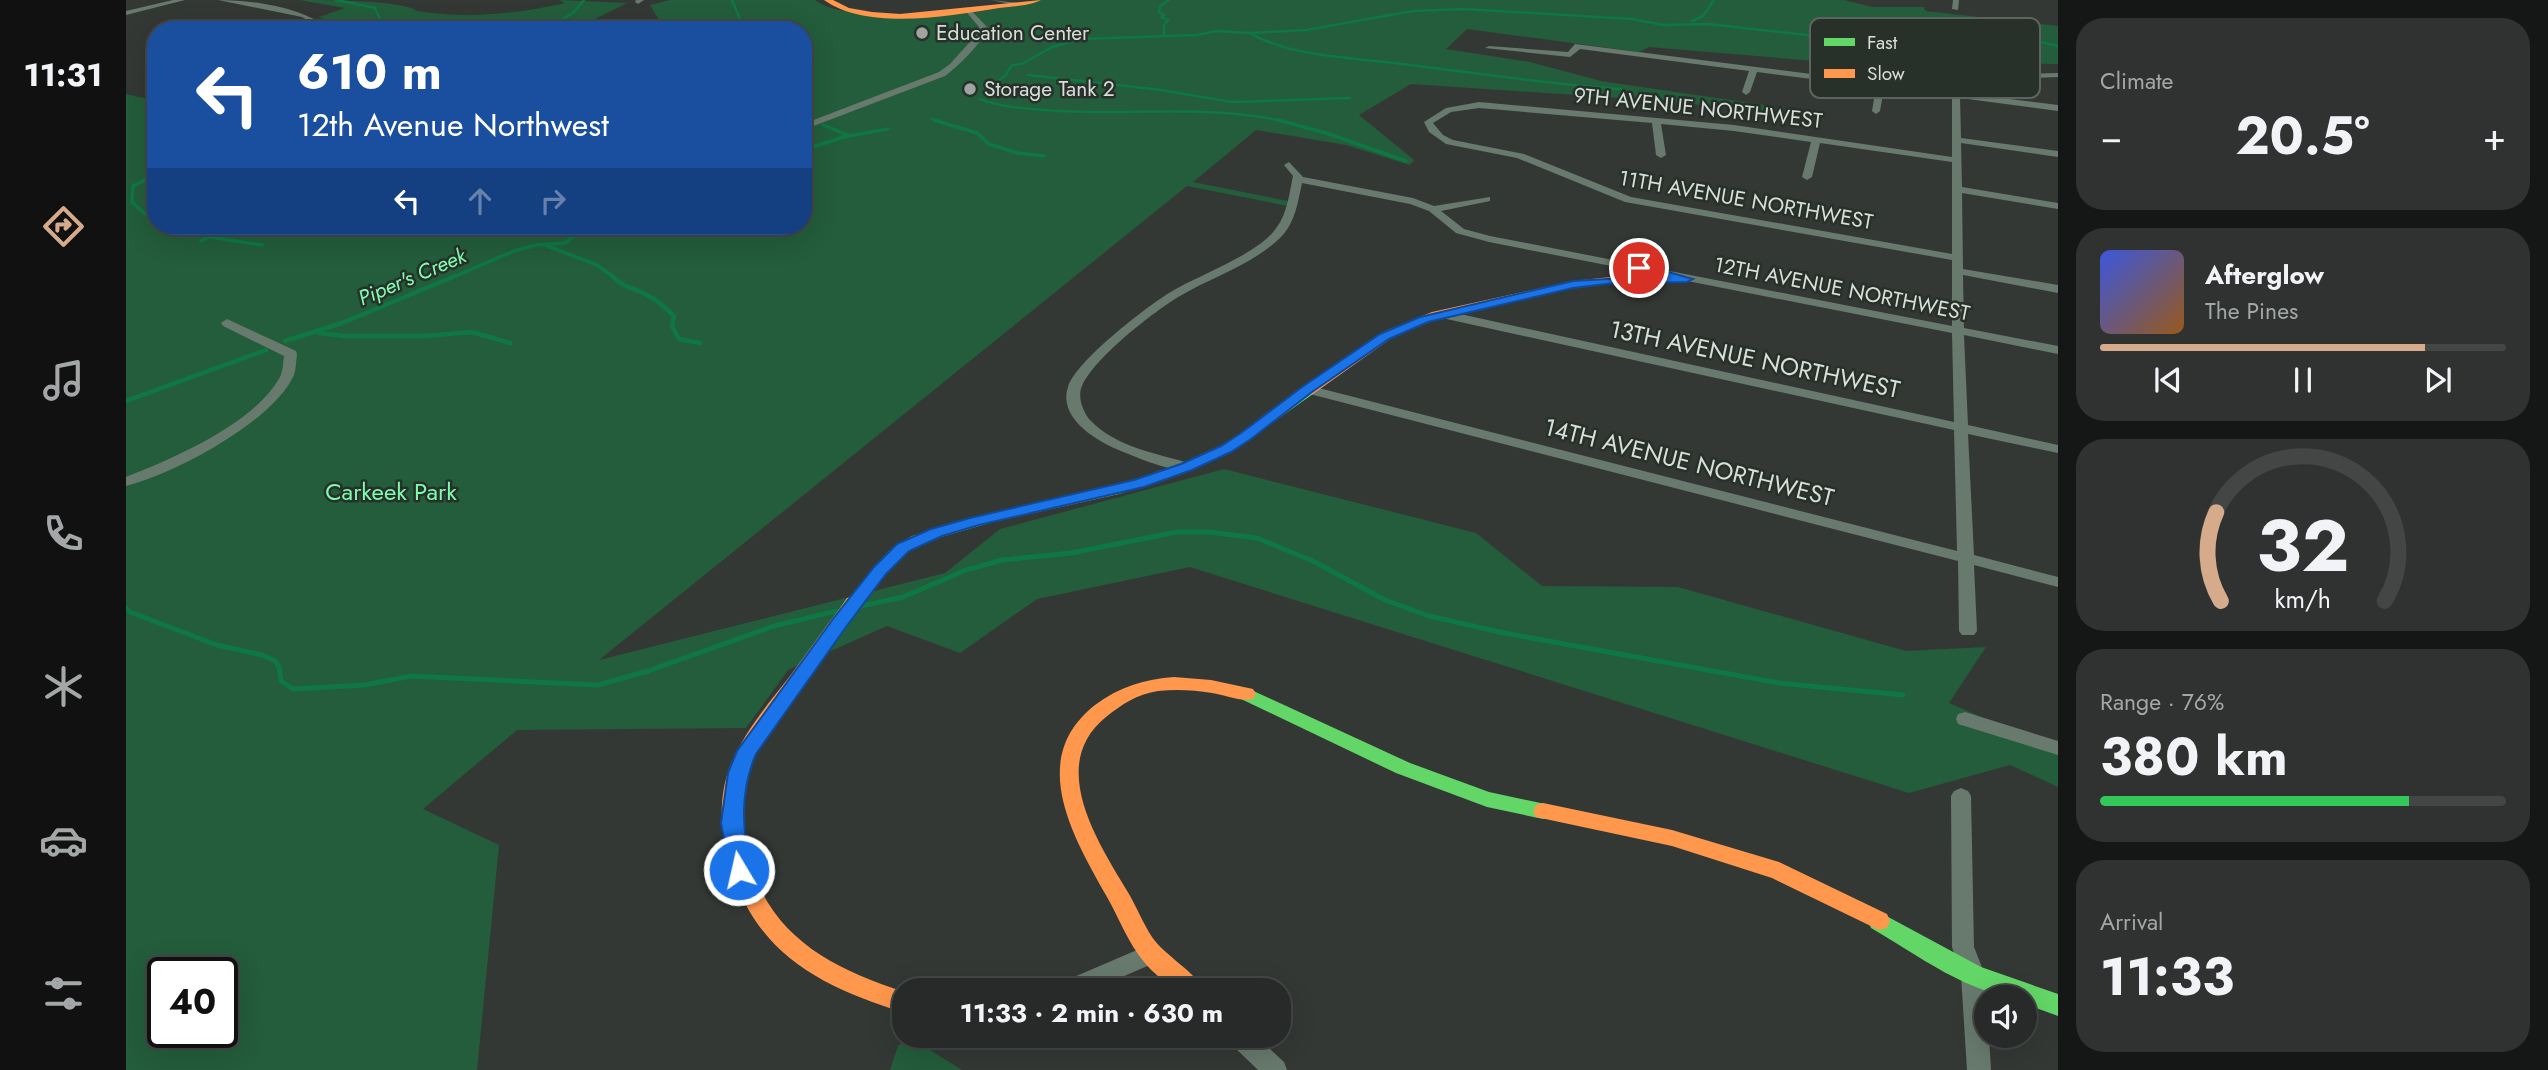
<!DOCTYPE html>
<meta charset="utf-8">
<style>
body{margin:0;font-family:Jost,sans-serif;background:#2f3230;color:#f1f3f6;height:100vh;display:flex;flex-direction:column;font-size:26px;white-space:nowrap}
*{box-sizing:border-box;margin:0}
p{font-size:23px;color:#a4a7a8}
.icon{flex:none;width:38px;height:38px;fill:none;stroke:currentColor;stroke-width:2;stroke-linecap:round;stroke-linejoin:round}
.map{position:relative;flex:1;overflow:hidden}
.side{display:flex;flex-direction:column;gap:18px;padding:18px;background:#151716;width:490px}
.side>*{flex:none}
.hud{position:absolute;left:21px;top:21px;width:665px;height:214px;border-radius:28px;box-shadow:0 7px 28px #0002,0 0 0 2px #434645;background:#1a4fa0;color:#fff;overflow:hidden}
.buttons{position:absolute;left:1848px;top:985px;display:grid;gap:14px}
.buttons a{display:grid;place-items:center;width:63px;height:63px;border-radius:50%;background:#272a28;box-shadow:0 7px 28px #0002,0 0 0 2px #434645;font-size:35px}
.speed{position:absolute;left:21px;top:957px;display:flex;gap:14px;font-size:35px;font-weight:700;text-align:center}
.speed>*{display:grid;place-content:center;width:91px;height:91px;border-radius:50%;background:#272a28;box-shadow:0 7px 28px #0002,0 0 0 2px #434645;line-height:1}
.speed .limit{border:4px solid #111;border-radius:10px;background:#fff;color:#111}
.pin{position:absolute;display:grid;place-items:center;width:60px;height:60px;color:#fff;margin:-30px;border:4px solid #fff;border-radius:50%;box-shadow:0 2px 7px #0007}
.me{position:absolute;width:77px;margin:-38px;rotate:351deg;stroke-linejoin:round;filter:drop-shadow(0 0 5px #0008)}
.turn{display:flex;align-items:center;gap:24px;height:147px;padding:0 35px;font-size:32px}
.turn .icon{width:91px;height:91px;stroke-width:2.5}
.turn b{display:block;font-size:49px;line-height:60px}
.lanes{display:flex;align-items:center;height:66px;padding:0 35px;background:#0003;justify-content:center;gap:35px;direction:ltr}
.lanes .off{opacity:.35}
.big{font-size:52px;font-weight:700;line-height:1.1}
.side .widget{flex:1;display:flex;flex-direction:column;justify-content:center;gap:10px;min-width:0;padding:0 24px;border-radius:28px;background:#2f3230}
.side .dial{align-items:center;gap:0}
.dial svg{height:182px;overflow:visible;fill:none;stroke:#434645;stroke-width:7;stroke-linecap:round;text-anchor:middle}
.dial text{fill:#f1f3f6;stroke:none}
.song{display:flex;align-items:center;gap:21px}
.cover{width:84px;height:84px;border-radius:10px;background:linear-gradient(135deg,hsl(230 70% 55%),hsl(30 70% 35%))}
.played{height:7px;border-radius:4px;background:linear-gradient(90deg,#d6ab8b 80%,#434645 80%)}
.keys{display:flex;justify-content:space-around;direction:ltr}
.heat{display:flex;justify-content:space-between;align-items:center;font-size:38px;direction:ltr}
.charge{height:10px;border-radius:5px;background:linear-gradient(90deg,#34c759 76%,#434645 0)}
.trip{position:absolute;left:766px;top:978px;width:399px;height:70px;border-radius:28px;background:#272a28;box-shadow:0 7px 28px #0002,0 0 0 2px #434645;font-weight:700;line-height:70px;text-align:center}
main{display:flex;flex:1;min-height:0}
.menu{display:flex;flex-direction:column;width:126px;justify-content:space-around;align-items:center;background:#101110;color:#a4a7a8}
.menu .icon{width:49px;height:49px}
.menu .current{color:#d6ab8b}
.menu b{font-size:32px;color:#f1f3f6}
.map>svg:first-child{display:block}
.green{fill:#235d3b;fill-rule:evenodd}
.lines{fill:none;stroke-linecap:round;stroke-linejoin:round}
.stream-far3{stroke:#0e7744;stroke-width:2.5}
.stream-far2{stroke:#0e7744;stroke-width:3.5}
.stream-far1{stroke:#0e7744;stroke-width:4.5}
.stream{stroke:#0e7744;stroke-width:5}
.street{fill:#68796e;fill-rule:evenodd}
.fast{fill:#63d668;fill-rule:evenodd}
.slow{fill:#ff974d;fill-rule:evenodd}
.route{fill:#1a73e8;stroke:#114b97;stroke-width:2}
.poi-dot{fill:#9fa4a0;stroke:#28302a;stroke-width:2.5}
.labels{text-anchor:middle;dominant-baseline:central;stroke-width:5;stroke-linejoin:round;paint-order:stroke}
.far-poi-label{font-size:21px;fill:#d8deda;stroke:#28302a;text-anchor:start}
.far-street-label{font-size:21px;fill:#d8deda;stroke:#28302a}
.far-water-label{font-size:21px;font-style:italic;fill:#81feaf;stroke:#28302a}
.street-label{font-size:24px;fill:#d8deda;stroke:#28302a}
.park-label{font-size:24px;fill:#7efbad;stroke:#28302a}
.key{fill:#28302a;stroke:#5d645f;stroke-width:2}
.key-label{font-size:19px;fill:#d8deda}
</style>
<main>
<nav class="menu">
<b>11:31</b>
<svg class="icon current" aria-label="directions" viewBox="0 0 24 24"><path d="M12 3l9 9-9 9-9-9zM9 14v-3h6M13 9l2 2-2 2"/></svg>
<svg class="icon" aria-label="music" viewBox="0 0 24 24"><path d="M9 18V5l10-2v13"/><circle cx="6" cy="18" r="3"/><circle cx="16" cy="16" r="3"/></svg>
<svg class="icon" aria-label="phone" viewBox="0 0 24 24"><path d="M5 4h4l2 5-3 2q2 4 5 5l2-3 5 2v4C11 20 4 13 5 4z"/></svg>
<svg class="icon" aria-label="climate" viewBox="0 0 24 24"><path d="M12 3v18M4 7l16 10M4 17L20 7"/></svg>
<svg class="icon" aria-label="car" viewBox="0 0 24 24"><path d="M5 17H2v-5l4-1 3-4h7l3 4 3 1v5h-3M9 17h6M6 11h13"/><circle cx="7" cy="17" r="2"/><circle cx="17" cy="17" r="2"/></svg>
<svg class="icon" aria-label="filters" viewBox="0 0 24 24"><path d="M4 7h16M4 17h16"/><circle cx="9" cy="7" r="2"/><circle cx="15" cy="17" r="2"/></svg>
</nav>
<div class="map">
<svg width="1932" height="1070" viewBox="0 0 1932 1070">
<rect width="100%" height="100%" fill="#343835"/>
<g class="green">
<path d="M173,0C199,0 276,0 291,11C339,19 392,14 439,3L433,0L501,3L459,24L536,25L524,5L544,0H689C722,28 867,6 912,0H1718L1747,7H1797L1800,11L1932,26V64L1689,61L1523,47L1513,52L1341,29L1320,49L1404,62L1475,81L1645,106L1643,112L1525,100L1285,84L1233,115L1288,160L1284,165L1220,145L1130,130L1067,182L1162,201V206L1061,186L473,660L819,573L874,529L1098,469L1350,533L1416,586L1552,587L1780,651L1860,647L1823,703L1932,750V787L1884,765L1783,793L1064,567L911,599L834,653L761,626L662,670L620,728L391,730L297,809L373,845L351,1070H0V94L30,101V226H677V30H220L193,17L219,8ZM37,973H96V1032H37Z"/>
<path d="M783,1037L836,1070H764L772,1046Z"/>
</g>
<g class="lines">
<g class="stream-far3">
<path d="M210,0L249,8L255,21L280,27L363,30"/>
<path d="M606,0L614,19L611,30"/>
<path d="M1566,21L1577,16L1588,0"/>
<path d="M417,30L447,13L458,0"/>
<path d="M1124,33C1164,57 1230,58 1276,64C1349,73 1421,84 1495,89"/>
<path d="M1038,35V25L1042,20L1035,17L1038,15L1033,12L1034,6L1043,0"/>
<path d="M902,75L1035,90L1106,102L1224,98"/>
<path d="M859,90L879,76L886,65L896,64L926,47L955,39L1071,35L1090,31L1124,33L1180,30L1287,11L1338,9L1506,19L1537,25L1582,24L1716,39L1771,40L1830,46L1889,36L1932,46"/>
<path d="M854,99C874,107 896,108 918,110C998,117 1081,103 1160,122"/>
<path d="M677,117L682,120"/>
<path d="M806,119L811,122"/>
</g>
<g class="stream-far2">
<path d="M808,120L851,133L863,144L891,153L918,156"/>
<path d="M1152,120L1200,133L1280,161"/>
<path d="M697,125L724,136"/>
<path d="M677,150L718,137L762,129"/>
<path d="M30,169L19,180L7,186L6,202L18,213L30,216"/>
<path d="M53,226L57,230"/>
<path d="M75,241L83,237L136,245"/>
<path d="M419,245L471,265L489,278"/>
<path d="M325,278L388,251L410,245L439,243L462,226"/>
</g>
<g class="stream-far1">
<path d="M486,276C498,288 506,287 521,295C531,300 540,308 548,316L546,326L553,339L574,343"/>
<path d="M193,333L218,336H299L346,332L384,343"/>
<path d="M159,341L216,323L329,276"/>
<path d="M0,401L140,350"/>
</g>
<g class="stream">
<path d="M730,607L777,597L840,570L876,560L945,553L1051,532H1083L1131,538L1187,561L1259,600L1303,616L1378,633L1653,683L1777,695"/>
<path d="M0,608L4,612L91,645L136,655L149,661L153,667L155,681L167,689L239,685L285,676L472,685L522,671L648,626L710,611"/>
</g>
<g class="street">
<path d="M47,0H59L0,15V11Z"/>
<path d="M92,0C129,0 178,8 205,30H196L190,26L166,30L186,23L176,17Z"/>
<path d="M510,0H518L512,4L509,2Z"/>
<path d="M865,0L892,3L889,5Z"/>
<path d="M1827,0H1833L1832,10L1826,9Z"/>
<path d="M837,8H843L861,27C858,42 831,67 819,76L677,130V124L813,72L824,64L852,33L853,27Z"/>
<path d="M1449,44L1826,92L1827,82L1842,76L1932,73V77L1844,80L1834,85V93L1932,105V111L1834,98L1835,138L1932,151V157L1835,143L1836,187L1932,203V209L1836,193L1837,269L1932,285V293L1837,275L1838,328L1932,346V354L1838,335L1842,425L1932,445V453L1842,434L1848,555L1932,577V587L1848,565L1851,631L1848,635H1836L1833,631L1832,561L1176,392V386L1181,385L1831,551L1828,430L1316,318L1310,314L1316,310L1828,422L1826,333L1363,242L1330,233L1303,211L1284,204L1176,183C1172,202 1169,223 1155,237C1128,264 1086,277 1054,296C1027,312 968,358 956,386C951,396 957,412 964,420C989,447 1033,454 1066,464L1068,467L1066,470C1052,474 1014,459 1000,453C975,444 931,420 942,387C950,361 1019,308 1043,293C1072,275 1128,256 1148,231C1161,216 1163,195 1167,176L1158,165L1163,162L1177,177L1287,198L1308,206L1364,197V201L1315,211L1338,229L1364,236L1826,326V260L1499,202L1391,158L1320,144L1303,132L1298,122L1320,108L1353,102L1608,125L1826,157V97L1758,88L1754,111L1750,114L1746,111L1750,87L1631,72L1624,92L1620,95L1616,92L1623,71L1454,49L1444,57L1359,48L1363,46L1442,52ZM1353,108L1526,123L1530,155L1535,158L1540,155L1535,124L1608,131L1685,142L1676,177L1681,180L1686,177L1694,143L1826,162V254L1505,197L1398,154L1327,140L1317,135L1307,123L1325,112Z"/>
<path d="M28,66H30V70L24,68Z"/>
<path d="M101,319L170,351L171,354C170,361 170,369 168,375C148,421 47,475 0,486V477C48,458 128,424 154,377C157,371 157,363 158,356L97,326L95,323Z"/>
<path d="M1839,712L1932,741V755L1832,724L1830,719L1832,714Z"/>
<path d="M1835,788L1842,791L1845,796L1848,947L1859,975L1860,1036H1863L1865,1070H1841L1835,975L1826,947L1825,796L1828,791Z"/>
<path d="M1025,944L1033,947L1036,954L1033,961L966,990H931L934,983Z"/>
<path d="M1101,1036H1130L1158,1062L1161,1070H1132L1105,1044Z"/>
</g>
<g class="fast">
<path d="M1182,387L1187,388V394L1108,450L1059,473L993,494L867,522L798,542L774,558L733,606L727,607L719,602L762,552L786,536L864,513L984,487L1049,467L1098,444Z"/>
<path d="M1121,688L1284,763L1363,792L1424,805L1427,811L1424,817L1417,819L1361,807L1270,773L1115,699L1112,694L1115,689Z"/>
<path d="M1753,912L1855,967L1932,994V1016L1899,1004V998C1847,998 1789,953 1745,928L1742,921L1745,914Z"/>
</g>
<g class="slow">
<path d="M698,0H707L723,8L746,12L774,14L915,0C904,6 887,6 873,8C823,16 742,31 698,0Z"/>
<path d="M1561,276L1567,279L1565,281L1485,283L1447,287L1314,318L1267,337L1187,394L1182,395L1175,391L1259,331L1306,312L1447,281L1485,277Z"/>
<path d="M727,597L735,602C715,633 692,664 670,694C654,715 637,736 626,761C615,787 614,817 620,845C637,932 700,967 779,992V1013C694,986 630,955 603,863C594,831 592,795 605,764C619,731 642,704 664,676C681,653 697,630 714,608L721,598Z"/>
<path d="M1048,677L1085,680L1127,689L1130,694L1127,699C1115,702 1099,695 1086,693C1068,690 1050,689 1032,691C1012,694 996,704 980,717C920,765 973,844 1003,894C1011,908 1017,923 1026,937C1039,956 1070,972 1077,990H1050C1039,982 1027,973 1018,962C1002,943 993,918 981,897C948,838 900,759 969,705C993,687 1019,679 1048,677Z"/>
<path d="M1417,803L1546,830L1653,862L1761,914L1764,921L1761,928L1753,930L1646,878L1546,846L1410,817L1407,811L1410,805Z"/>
</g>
</g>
<path class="route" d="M1513,264L1567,279L1561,282L1480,284L1447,288L1302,322L1263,339L1186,392L1125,439L1105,452L1066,470L1018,487L853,525L816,536L783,551L760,574L720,627L630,754C613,794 617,828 624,870L620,876L613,879L605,876L595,823L602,773L611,751L707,619L748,567L771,544L805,529L844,518L1008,480L1055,464L1095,446L1115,433L1176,387L1254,334L1294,317L1447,281L1533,276L1509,270V265Z"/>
<g class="poi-dot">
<circle cx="796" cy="33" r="7"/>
<circle cx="844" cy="89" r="7"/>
</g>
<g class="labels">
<g class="far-poi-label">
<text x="810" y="33">Education Center</text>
<text x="858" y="89">Storage Tank 2</text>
</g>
<g class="far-street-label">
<text transform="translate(1572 108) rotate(6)">9TH AVENUE NORTHWEST</text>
<text transform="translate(1620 200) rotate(10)">11TH AVENUE NORTHWEST</text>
<text transform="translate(1716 289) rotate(11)">12TH AVENUE NORTHWEST</text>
</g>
<g class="far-water-label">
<text transform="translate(286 277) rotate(-23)">Piper's Creek</text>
</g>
<g class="street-label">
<text transform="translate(1629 359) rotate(12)">13TH AVENUE NORTHWEST</text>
<text transform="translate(1563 462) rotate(14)">14TH AVENUE NORTHWEST</text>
</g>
<g class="park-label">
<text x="265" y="491">Carkeek Park</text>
</g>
</g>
<rect x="1684" y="18" width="230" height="80" rx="10" class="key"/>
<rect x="1698" y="38" width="31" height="8" fill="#63d668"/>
<rect x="1698" y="69" width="31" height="9" fill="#ff974d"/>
<g class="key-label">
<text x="1741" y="49">Fast</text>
<text x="1741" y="80">Slow</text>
</g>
</svg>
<div class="buttons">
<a><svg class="icon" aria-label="sound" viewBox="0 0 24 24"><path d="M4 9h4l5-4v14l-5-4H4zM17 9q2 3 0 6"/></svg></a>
</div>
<div class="speed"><div class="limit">40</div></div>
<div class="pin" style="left:1513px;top:268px;background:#d93025"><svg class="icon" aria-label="arrive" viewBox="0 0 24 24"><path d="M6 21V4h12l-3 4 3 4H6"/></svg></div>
<svg class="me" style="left:613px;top:870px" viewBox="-20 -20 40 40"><circle r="17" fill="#1a73e8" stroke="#fff" stroke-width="3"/><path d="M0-11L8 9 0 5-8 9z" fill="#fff"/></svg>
<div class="trip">11:33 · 2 min · 630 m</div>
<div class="hud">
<div class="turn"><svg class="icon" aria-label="left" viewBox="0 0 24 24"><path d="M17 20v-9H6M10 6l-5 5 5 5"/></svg><div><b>610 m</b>12th Avenue Northwest</div></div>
<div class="lanes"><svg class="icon" aria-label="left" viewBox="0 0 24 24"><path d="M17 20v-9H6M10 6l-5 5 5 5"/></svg><svg class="icon off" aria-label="ahead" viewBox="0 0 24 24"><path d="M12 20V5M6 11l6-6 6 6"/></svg><svg class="icon off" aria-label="right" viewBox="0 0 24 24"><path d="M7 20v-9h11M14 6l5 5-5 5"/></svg></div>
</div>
</div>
<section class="side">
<div class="widget"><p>Climate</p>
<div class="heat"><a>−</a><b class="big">20.5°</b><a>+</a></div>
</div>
<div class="widget">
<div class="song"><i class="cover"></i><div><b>Afterglow</b><p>The Pines</p></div></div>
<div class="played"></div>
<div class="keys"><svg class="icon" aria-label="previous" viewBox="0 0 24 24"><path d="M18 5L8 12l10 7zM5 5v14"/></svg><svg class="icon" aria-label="pause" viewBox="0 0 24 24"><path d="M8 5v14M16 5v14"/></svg><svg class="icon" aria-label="next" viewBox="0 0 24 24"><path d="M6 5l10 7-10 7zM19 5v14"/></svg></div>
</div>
<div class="widget dial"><svg viewBox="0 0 100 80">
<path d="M14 69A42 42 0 1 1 86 69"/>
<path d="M14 69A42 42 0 0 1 12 30" stroke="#d6ab8b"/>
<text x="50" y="56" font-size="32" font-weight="700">32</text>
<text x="50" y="72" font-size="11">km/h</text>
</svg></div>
<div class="widget"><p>Range · 76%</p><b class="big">380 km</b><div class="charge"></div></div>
<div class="widget"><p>Arrival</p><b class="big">11:33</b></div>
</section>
</main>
